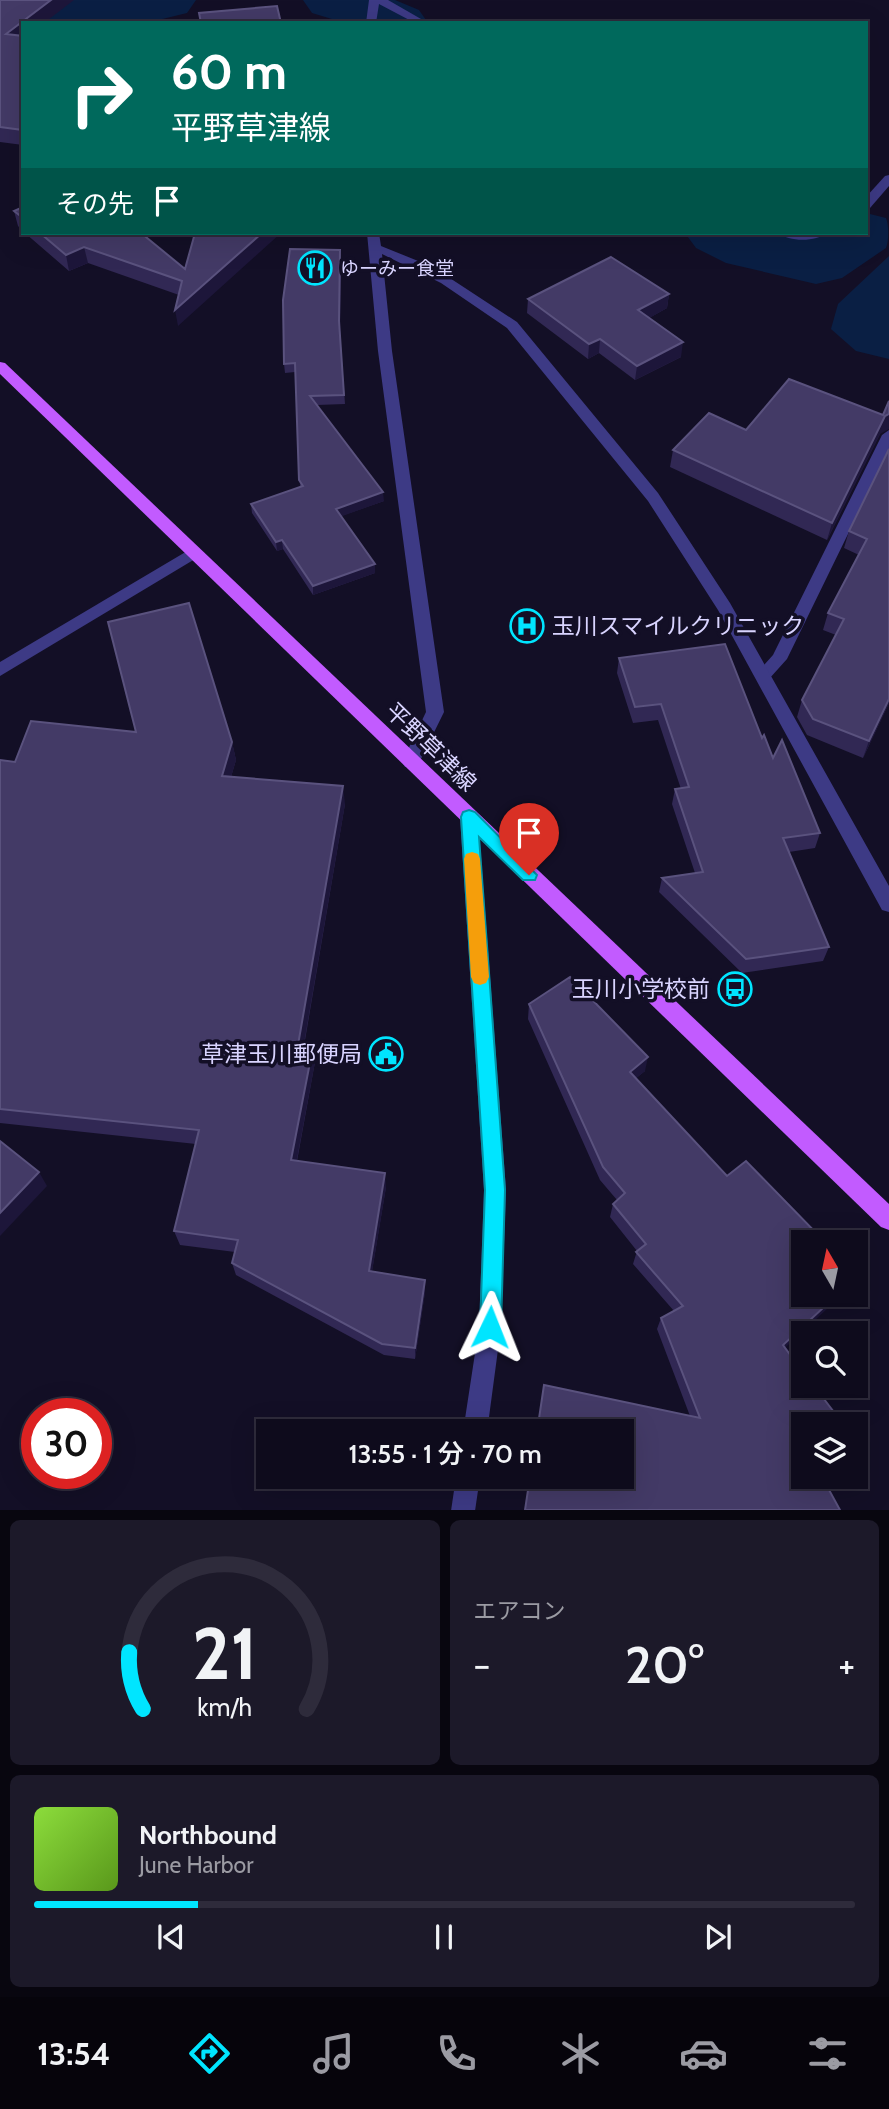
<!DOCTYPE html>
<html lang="ja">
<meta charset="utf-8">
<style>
body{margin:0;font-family:Cabin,"Noto Sans JP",sans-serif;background:#1c1929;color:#f1f3f6;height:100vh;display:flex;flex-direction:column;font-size:26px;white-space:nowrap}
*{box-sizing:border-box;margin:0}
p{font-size:23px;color:#9b9ba3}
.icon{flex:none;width:38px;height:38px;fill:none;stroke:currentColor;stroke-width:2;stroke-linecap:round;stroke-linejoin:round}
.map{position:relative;height:1510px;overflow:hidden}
.drawer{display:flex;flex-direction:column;gap:10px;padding:10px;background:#08060f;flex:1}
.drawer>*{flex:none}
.hud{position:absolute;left:21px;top:21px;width:847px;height:214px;border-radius:0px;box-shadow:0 7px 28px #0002,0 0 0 2px #2e2b3b;background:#00695c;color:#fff;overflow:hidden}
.needle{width:46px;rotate:351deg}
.buttons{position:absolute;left:791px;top:1230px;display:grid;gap:14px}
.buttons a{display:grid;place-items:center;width:77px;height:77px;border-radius:0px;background:#0e0b1c;box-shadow:0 7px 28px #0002,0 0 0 2px #2e2b3b;font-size:35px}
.speed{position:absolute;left:21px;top:1398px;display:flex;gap:14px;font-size:35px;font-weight:700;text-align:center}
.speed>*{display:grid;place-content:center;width:91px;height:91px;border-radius:50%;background:#0e0b1c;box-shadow:0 7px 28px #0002,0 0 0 2px #2e2b3b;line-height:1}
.speed .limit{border:10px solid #d22;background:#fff;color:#111}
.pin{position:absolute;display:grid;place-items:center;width:60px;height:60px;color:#fff;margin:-72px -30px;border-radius:50% 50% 50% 0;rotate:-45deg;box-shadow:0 0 7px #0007}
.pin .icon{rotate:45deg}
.me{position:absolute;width:77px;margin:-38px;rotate:2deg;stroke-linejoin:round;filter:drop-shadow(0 0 5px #0008)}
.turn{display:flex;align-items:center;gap:24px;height:147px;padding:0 35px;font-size:32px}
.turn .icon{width:91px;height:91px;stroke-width:2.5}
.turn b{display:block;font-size:49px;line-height:60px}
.then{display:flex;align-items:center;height:66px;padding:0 35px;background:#0003;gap:14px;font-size:26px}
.big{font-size:52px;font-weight:600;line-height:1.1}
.drawer .card{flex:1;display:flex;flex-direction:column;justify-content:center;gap:10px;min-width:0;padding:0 24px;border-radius:10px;background:#1c1929}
.drawer .dial{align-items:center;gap:0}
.dial svg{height:182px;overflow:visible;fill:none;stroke:#2e2b3b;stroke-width:7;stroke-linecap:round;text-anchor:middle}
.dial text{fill:#f1f3f6;stroke:none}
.song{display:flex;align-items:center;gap:21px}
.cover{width:84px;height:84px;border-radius:10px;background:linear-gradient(135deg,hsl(90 70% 55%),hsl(90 70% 35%))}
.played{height:7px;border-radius:4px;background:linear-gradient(90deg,#00e5ff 20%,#2e2b3b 20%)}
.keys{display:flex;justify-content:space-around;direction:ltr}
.heat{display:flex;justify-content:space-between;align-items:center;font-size:38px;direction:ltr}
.drawer .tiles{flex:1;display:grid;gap:10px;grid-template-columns:1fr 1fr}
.card:last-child{grid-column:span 2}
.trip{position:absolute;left:256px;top:1419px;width:378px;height:70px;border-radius:0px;background:#0e0b1c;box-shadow:0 7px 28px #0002,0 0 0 2px #2e2b3b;font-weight:600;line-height:70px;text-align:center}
.tabs{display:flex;height:112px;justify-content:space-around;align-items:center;background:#06040b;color:#9b9ba3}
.tabs .icon{width:49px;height:49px}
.tabs .selected{color:#00e5ff}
.tabs b{font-size:32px;color:#f1f3f6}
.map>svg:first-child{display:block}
.water{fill:#0a1f44}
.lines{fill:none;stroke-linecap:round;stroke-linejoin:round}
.river{fill:#0a1f44;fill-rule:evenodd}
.service{fill:#3d3a85;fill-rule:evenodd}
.minor{fill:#3d3a85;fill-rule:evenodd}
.primary{fill:#c25bff;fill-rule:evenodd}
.wall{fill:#312854}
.shaded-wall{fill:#1d163a}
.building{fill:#433a66;stroke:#5a527e;stroke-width:2}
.route{fill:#00e5ff;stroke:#0095a6;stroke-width:2}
.slow{fill:#f59e0b}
.labels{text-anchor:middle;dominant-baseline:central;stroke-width:7;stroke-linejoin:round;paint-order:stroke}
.far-poi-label{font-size:19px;fill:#d9d4ff;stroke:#130f26;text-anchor:start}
.poi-label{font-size:23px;fill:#d9d4ff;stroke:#130f26;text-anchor:end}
.street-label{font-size:23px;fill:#d9d4ff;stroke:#130f26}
</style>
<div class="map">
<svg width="889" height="1511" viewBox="0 0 889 1511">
<rect width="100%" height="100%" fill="#130f26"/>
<path class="water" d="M889,256V359L856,351L831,329L838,304Z"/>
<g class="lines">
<g class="river">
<path d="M0,0H196L187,13L146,23H23V30L0,27Z"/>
<path d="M303,0H395L419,10L428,23H345L312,13Z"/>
<path d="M866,213L886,218C889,225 889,241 886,248L842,278L816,284L726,263L696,248L685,233H786L804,237L810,233H866Z"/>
</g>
<path class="service" d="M889,430V450L787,659L769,679H757L755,675L773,655L882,435Z"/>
<g class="minor">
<path d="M369,0H388L428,23H415L379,4L376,23H366Z"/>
<path d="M889,175V186L870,208L866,209V197L885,176Z"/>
<path d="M367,233H379L381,246L433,267L517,322L658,493L730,603L889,886V912L882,910L718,610L648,501L507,328L441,283L382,254L392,351L444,712L417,767H405L402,762L426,712L378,351Z"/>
<path d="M778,233H827C816,242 789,242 778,233Z"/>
<path d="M194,547L202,552L200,556L0,676V662Z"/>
<path d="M469,810L475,812L478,817L506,1190L501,1327L487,1432H463L479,1327L484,1190L460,817L463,812Z"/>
<path d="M456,1477H480L475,1511H451Z"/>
</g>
<path class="primary" d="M0,362L5,363L889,1204V1230L881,1227L0,374Z"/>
</g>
<g class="wall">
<path d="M0,0L23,23V145L0,142Z"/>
<path d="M23,207V231L18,226L14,211Z"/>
<path d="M25,233H141L185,269L178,326L179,295L88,263L69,271Z"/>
<path d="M341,259L340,330L345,404L317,405L384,501L341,516L375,573L313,595L283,549L277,551L252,513L251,504L300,487L295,372L285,373L284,364Z"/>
<path d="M669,294L667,308L649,318L681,357L635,380L599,353L588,359L527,313L528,299Z"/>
<path d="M746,430L880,434L827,540L670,467L673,450Z"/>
<path d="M889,450V703L863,758L807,735L797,717L802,700L836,635L823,630L828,613L859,555L844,548L849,531Z"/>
<path d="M619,658L762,738L773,758L820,833L815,848L789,852L829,947L823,961L742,973L659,892L662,878L695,873L672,804L675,789H681L658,720L633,723L617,673Z"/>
<path d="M232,742L236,760L231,777L345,804L304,1046L315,1062L297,1161L386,1187L372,1271L425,1280V1292L415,1359L384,1355L236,1275L232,1263L235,1252L180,1245L174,1231L196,1144L0,1123V760L15,762Z"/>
<path d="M529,1004L645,1071L636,1078L785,1348L803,1424V1477L690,1416L657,1329L661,1318L674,1311L633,1264L637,1251L610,1217L613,1204L617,1200L600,1180L528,1019Z"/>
</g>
<g class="shaded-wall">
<path d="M51,0H74L44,23H23V39L6,34Z"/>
<path d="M262,233H281L178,326L175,310Z"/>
<path d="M84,247L88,263L69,271L66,255Z"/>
<path d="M669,294L667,308L637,325L638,310Z"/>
<path d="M600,339L599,353L588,359L589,344Z"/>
<path d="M683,342L681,357L635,380L637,366Z"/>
<path d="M889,414V429L880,434L827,540L832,523L885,416Z"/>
<path d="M383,492L384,501L337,518L336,509Z"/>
<path d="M282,540L283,549L277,551L276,542Z"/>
<path d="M375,564V573L313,595V586Z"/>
<path d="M889,699V703L863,758L869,741Z"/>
<path d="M232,742L236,760L226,794L222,776Z"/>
<path d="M343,786L345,804L301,1061L298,1045Z"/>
<path d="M313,1047L315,1062L294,1175L291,1160Z"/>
<path d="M648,1057L645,1071L627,1086L630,1072Z"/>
<path d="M39,1172L47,1186L0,1236V1213Z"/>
<path d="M385,1173L386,1187L370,1284L369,1271Z"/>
<path d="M425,1280V1292L415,1359V1348Z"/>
<path d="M837,1295H842L776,1356L783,1345Z"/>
</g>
<g class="building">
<path d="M0,0H51L6,34L23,36V130L0,127Z"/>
<path d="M277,6L281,23H201L199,13Z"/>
<path d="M23,207V218L14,211Z"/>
<path d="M40,233H141L185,269L195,233H262L175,310L182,281L84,247L66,255Z"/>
<path d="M290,249L340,250L339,321L344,395L310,396L383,492L336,509L375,564L313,586L282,540L276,542L251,504L303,486L299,480L295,363L284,364L283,300Z"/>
<path d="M611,257L669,294L638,310L683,342L637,366L600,339L589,344L528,299Z"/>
<path d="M789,379L883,415L889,401V414L885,416L832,523L673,450L709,413L746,430Z"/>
<path d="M889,449V699L869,741L813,719L802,700L844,619L828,613L867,539L849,531Z"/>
<path d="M189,603L232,742L222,776L343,786L298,1045L313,1047L291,1160L385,1173L369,1271L425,1280L415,1348L382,1344L232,1263L238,1240L174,1231L199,1130L0,1109V760L15,762L31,721L136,732L108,622Z"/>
<path d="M725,644L762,738L764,735L773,758L782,740L820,833L783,838L829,947L746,959L662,878L703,872L675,789L689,787L661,704L635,707L619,658Z"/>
<path d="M570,977L648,1057L630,1072L727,1176L746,1161L825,1242H803V1295H837L783,1345L803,1372V1386H814L843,1424H803V1477H822L840,1510H525L530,1477H621V1432H537L544,1385L700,1418L661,1318L683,1306L636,1252L646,1244L613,1204L625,1193L603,1167L529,1004Z"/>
<path d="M0,1141L39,1172L0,1213Z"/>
</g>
<path class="route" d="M469,810L475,812L537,875L535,880H523L479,837L505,1190L501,1327L498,1335L490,1338L483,1335L480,1327L485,1190L461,817L463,812Z"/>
<path class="slow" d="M472,852L478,854L480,859L489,977L486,983L480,985L474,983L471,977L464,859L466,854Z"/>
<defs>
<symbol id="restaurant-ring" viewBox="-11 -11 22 22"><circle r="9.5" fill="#130f26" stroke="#00e5ff" stroke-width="1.5"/><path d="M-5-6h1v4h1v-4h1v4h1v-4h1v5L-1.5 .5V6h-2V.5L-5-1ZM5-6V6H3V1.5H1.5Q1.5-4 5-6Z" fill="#00e5ff"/></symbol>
<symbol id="hospital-ring" viewBox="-11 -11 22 22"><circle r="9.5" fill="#130f26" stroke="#00e5ff" stroke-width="1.5"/><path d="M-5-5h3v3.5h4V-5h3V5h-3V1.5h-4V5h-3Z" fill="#00e5ff"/></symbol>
<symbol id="bus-ring" viewBox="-11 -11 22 22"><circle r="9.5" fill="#130f26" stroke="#00e5ff" stroke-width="1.5"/><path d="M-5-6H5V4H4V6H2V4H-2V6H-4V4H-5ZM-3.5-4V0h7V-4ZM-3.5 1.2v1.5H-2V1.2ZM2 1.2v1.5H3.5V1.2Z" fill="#00e5ff"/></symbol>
<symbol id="civic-ring" viewBox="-11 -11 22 22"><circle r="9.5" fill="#130f26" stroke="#00e5ff" stroke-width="1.5"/><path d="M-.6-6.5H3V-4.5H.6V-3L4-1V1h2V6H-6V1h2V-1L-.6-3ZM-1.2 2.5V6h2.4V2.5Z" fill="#00e5ff"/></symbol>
</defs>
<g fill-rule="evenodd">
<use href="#restaurant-ring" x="296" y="249" width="38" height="38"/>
<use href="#hospital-ring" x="508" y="607" width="38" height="38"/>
<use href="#bus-ring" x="716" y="970" width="38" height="38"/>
<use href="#civic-ring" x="367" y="1035" width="38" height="38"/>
</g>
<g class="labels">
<g class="far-poi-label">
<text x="340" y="268">ゆーみー食堂</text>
</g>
<g class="poi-label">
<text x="552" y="626" text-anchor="start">玉川スマイルクリニック</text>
<text x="710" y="989">玉川小学校前</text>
<text x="362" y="1054">草津玉川郵便局</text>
</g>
<g class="street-label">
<text transform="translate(431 747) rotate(44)">平野草津線</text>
</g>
</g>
</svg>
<div class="buttons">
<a><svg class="needle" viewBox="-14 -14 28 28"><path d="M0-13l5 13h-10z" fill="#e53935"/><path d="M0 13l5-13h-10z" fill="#9b9ba3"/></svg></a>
<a><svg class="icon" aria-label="search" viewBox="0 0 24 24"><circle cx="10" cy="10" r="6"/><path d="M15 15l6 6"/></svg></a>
<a><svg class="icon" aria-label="layers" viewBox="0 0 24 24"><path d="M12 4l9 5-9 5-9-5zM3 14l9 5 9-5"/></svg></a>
</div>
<div class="speed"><div class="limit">30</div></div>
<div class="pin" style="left:529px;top:875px;background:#d93025"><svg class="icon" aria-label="arrive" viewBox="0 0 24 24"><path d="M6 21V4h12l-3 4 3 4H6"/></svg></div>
<svg class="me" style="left:490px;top:1327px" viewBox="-20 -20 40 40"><path d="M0-17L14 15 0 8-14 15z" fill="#00e5ff" stroke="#fff" stroke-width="4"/></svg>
<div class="trip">13:55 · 1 分 · 70 m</div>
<div class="hud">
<div class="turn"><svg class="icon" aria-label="right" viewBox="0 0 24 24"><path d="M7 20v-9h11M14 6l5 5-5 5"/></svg><div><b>60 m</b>平野草津線</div></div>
<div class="then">その先<svg class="icon" aria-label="arrive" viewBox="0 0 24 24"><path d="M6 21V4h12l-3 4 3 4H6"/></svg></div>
</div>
</div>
<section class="drawer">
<div class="tiles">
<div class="card dial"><svg viewBox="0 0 100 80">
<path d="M14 69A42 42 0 1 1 86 69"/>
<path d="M14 69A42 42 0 0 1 8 44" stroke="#00e5ff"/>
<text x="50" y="56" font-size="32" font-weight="700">21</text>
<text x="50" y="72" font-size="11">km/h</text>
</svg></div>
<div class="card"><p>エアコン</p>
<div class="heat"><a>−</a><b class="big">20°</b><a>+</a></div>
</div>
<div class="card">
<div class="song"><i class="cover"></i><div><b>Northbound</b><p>June Harbor</p></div></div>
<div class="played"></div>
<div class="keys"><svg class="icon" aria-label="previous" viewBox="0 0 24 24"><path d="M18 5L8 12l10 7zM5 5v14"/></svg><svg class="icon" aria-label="pause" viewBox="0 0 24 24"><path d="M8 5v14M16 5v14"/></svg><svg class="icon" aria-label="next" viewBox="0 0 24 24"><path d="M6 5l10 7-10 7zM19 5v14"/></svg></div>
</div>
</div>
</section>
<nav class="tabs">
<b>13:54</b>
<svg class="icon selected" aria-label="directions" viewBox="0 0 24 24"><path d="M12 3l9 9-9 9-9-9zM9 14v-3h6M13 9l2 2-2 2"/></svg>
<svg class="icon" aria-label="music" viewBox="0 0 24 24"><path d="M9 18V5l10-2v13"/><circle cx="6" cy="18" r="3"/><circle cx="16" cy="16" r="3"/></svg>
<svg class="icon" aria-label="phone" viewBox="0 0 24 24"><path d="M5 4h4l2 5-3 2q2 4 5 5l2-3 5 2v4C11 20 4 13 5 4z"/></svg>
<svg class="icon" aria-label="climate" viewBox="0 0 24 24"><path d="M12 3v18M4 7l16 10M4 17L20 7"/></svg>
<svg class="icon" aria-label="car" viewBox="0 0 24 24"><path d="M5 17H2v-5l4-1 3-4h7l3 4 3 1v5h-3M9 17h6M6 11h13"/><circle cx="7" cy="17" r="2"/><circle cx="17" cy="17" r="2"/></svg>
<svg class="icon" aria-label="filters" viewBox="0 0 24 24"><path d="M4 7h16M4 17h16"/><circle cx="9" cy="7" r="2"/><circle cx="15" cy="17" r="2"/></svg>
</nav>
